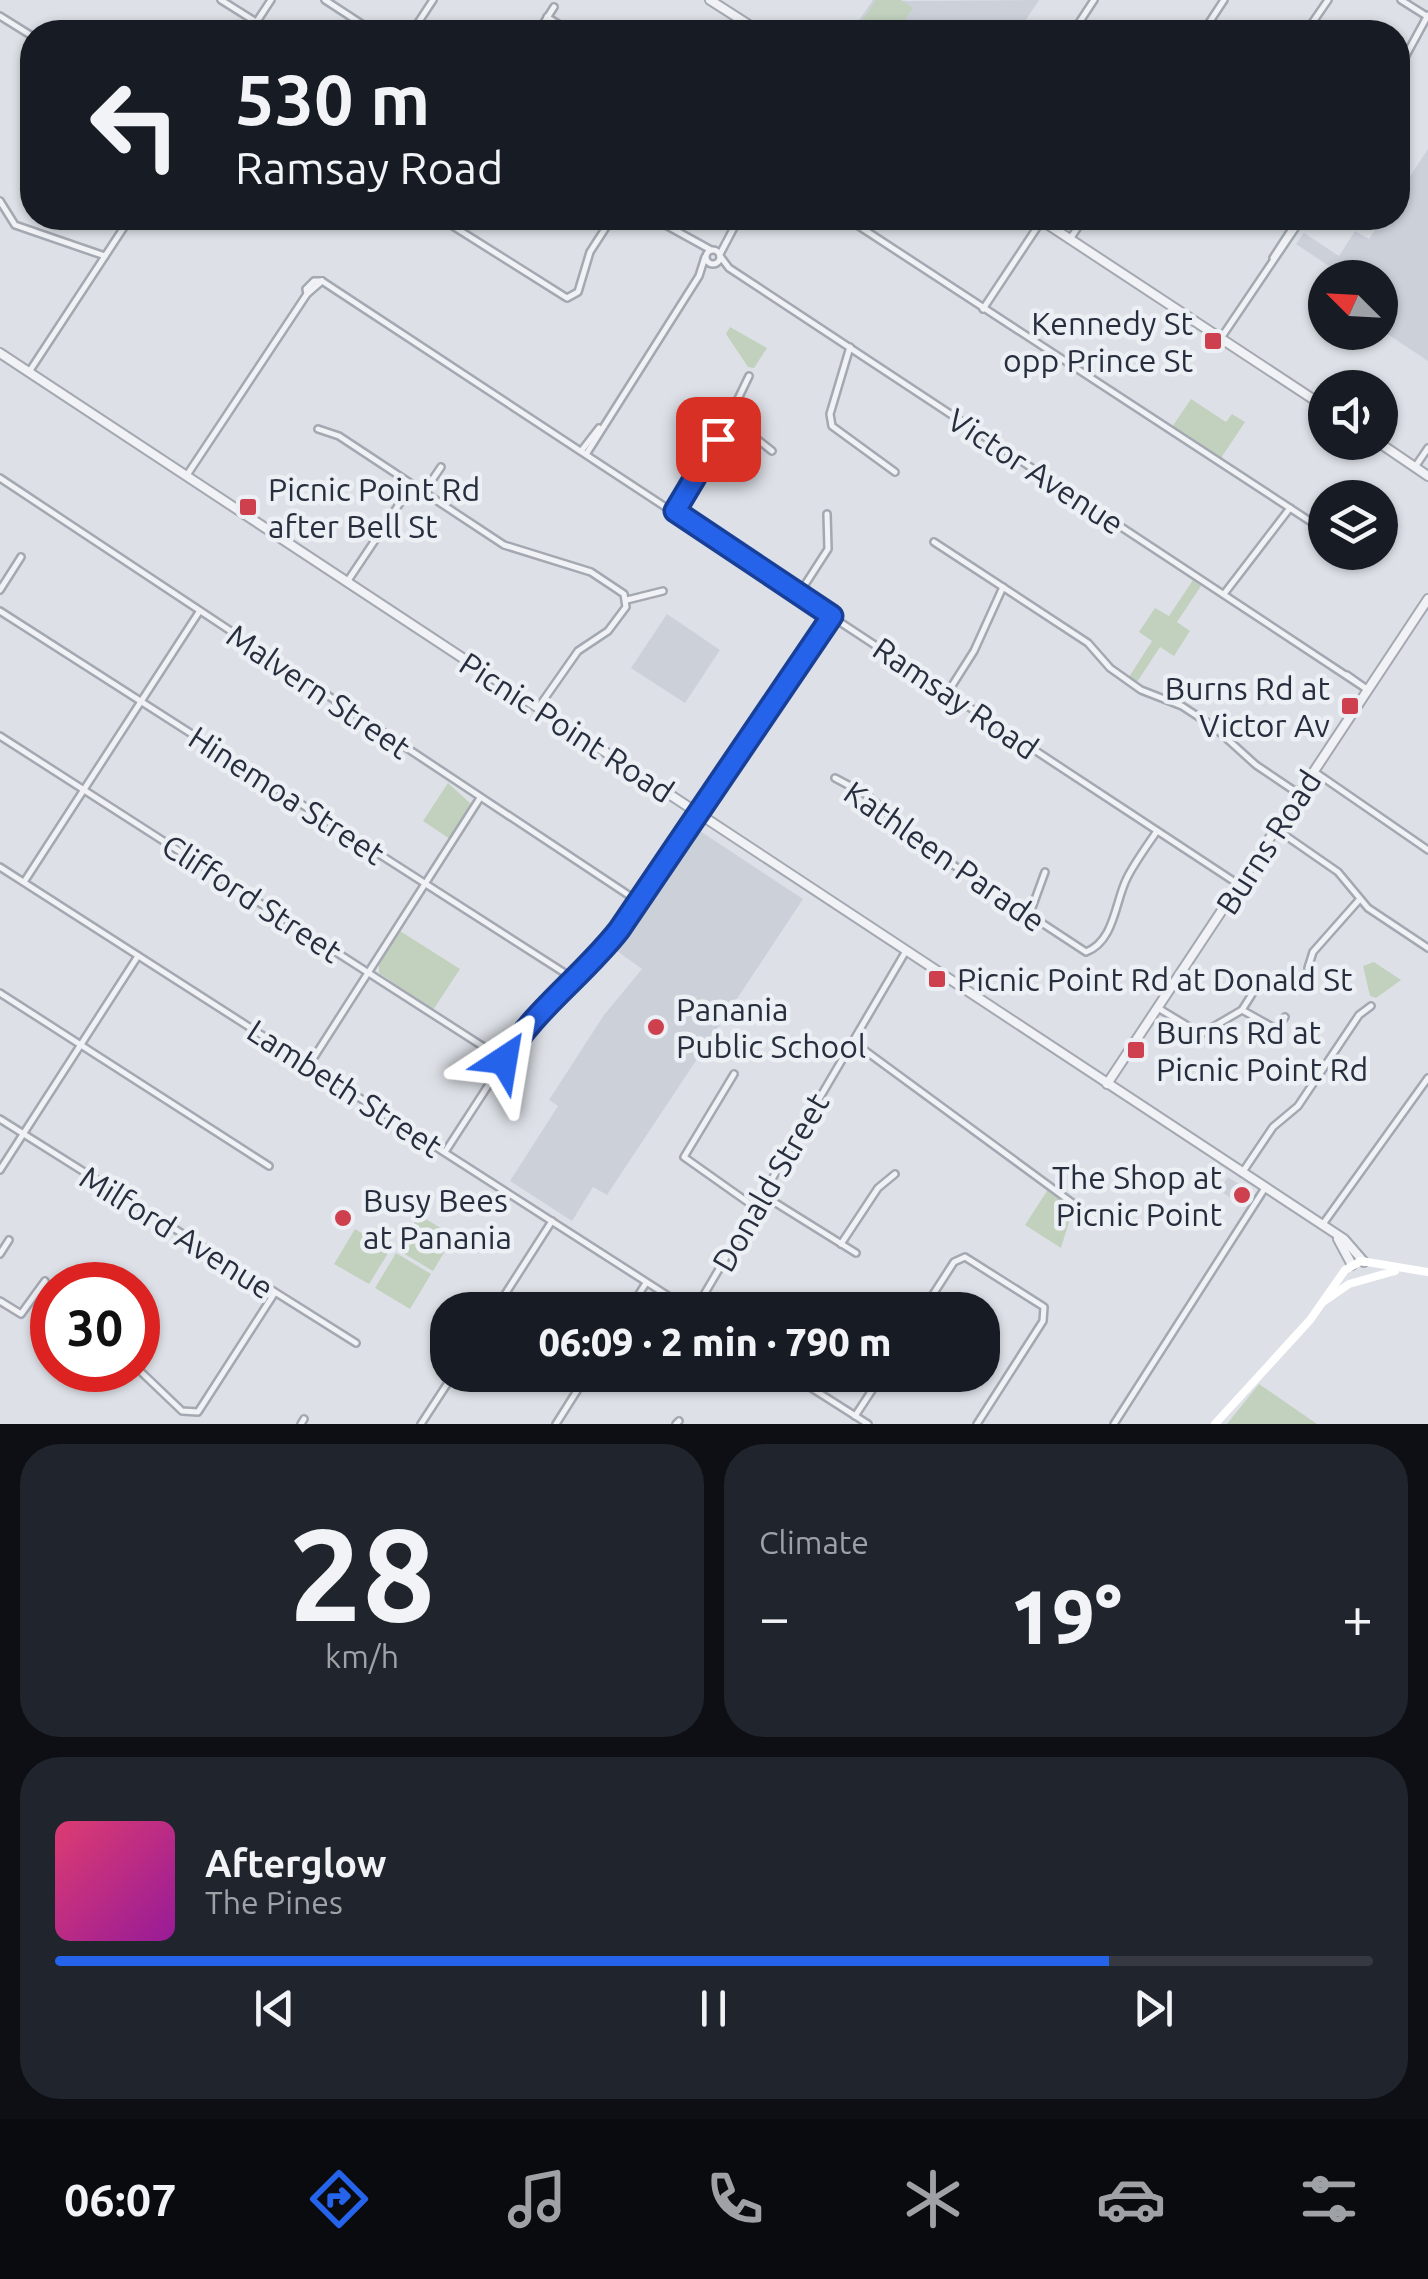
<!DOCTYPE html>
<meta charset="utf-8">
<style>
body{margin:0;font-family:Ubuntu,sans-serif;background:#20242c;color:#f1f3f6;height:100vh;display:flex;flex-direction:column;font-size:38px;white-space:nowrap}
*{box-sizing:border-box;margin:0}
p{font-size:32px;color:#9ea1a6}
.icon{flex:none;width:55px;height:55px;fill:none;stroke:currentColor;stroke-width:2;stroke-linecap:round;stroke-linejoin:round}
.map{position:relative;height:1424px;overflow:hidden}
.details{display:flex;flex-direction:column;gap:20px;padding:20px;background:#0d0f14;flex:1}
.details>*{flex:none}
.hud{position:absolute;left:20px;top:20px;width:1390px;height:210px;border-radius:40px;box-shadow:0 2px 8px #0004;background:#171b24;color:#f1f3f6;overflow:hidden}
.needle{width:65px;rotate:294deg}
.controls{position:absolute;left:1308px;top:260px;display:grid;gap:20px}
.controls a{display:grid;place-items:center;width:90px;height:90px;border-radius:50%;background:#171b24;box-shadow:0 2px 8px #0004;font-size:50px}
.speed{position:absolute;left:30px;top:1262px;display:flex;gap:20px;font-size:50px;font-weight:700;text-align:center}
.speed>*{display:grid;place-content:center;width:130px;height:130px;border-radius:50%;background:#171b24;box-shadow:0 2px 8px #0004;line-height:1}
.speed .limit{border:15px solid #d22;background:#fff;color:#111}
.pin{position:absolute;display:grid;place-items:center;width:85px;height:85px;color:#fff;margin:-42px;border-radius:20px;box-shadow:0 5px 15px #0006}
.me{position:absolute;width:110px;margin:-55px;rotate:33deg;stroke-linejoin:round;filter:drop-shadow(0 0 8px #0008)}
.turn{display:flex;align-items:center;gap:35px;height:210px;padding:0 50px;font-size:45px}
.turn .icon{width:130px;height:130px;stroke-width:2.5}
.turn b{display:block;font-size:70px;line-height:85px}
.big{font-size:75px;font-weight:800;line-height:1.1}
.details .widget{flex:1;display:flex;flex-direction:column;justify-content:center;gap:15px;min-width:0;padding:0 35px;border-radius:40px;background:#20242c}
.details .dial{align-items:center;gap:0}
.dial b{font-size:130px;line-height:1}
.song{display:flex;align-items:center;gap:30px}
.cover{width:120px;height:120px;border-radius:15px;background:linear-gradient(135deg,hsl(340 70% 55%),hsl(300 70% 35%))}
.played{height:10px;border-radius:5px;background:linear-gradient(90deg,#2563eb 80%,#363941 80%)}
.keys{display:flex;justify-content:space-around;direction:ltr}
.heat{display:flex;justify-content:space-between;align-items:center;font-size:55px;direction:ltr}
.details .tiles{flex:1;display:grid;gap:20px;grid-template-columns:1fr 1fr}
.widget:last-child{grid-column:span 2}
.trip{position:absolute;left:430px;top:1292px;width:570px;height:100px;border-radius:40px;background:#171b24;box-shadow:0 2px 8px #0004;font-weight:800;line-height:100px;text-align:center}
.menu{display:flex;height:160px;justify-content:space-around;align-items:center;background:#090b0e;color:#9ea1a6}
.menu .icon{width:70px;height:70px}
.menu .current{color:#2563eb}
.menu b{font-size:45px;color:#f1f3f6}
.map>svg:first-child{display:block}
.built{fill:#cbd0d9}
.green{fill:#c2d1be}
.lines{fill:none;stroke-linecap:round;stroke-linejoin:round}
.minor-casing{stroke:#a3a8b1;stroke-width:10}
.tertiary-casing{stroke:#a3a8b1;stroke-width:12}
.minor{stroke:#f0f2f6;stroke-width:5}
.tertiary{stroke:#f0f2f6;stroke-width:8}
.secondary{stroke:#fff;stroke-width:8}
.route-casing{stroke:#184099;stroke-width:25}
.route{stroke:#2563eb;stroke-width:18}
.poi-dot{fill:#cf404f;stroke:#ecf0f5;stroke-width:4}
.labels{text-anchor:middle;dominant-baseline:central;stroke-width:9;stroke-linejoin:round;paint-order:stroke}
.poi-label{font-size:32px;fill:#272e3e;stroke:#ecf0f5;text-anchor:start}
.street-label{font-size:32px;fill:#272e3e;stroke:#ecf0f5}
</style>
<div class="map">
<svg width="1428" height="1424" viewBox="0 0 1428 1424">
<rect width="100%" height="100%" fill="#dde1e7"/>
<g class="built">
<path d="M873,0L910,1L1039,0L1018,32H851Z"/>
<path d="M1428,149V361L1380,329V278L1326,277L1332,268L1296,244L1304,233L1339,256L1355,231L1369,239L1383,218H1398V195Z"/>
<path d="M667,614L720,650L685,703L631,668Z"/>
<path d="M697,829L803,899L607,1195L593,1187L572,1221L510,1181L558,1106L549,1100L604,1015L642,969L617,951Z"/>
<path d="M1228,1177L1248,1190L1241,1205L1219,1190Z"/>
</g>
<g class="green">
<path d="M876,0H901L913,8L897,32H879L862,22Z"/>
<path d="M730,327L767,348L754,368L748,367L726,334Z"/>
<path d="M1191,399L1226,422L1232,414L1245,422L1221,458L1172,427Z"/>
<path d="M1193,580L1201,586L1177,622L1190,631L1174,656L1160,647L1137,682L1129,677L1152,641L1139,632L1155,608L1169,616Z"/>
<path d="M448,783L471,804L450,839L423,821Z"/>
<path d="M400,931L460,969L433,1010L379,973V964Z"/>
<path d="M1374,962L1401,980L1376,998L1370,996L1363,966Z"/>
<path d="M1049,1188L1074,1205L1061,1248L1025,1225Z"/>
<path d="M419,1215L454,1236L433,1271L398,1250Z"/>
<path d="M355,1229L390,1250L369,1284L334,1264Z"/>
<path d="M396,1253L431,1274L410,1309L375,1288Z"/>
<path d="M1259,1384L1317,1424H1227Z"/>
</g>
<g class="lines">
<defs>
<g id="minor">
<path d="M221,0L256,22"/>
<path d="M325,0L374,32"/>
<path d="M1401,0L1428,17"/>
<path d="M0,16L32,36"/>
<path d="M547,17L571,32"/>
<path d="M543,24L554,7"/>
<path d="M250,32L271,0"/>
<path d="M412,32L433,0"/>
<path d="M1073,32L1094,0"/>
<path d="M1203,32L1224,0"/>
<path d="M1306,32L1328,0"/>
<path d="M1398,70L1428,15"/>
<path d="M0,201L15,225L105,256"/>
<path d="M421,218L448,223L567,298L578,292L590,252L612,218"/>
<path d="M653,218L711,250"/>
<path d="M848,219L1325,531"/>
<path d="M1070,239L1084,218"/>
<circle cx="713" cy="257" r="7"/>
<path d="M720,254L739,218"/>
<path d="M720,256L729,268L1368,690"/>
<path d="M1273,258L1297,221"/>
<path d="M322,281L1238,884"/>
<path d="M307,294L322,281"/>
<path d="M983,309L1042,220"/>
<path d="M1221,338L1302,218"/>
<path d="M850,347L830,414L832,426L895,472"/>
<path d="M29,372L130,218"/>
<path d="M728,416L772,451"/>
<path d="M318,429L339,436L504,545L591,572L624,594L626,607L608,631L578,651L538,708"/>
<path d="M582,450L599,428"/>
<path d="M587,453L699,276L705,257"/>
<path d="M1415,467L1428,448"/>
<path d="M187,475L307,294L306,289L314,281H322"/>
<path d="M0,478L639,902"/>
<path d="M424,492L441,467"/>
<path d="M675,511L712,453L749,376"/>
<path d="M934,542L1088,643L1110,668L1141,690L1182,706L1214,727L1256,765L1299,794"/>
<path d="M347,582L412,485"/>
<path d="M0,590L21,557"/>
<path d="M799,594L828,549L827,514"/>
<path d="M1224,594L1290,508"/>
<path d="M627,600L663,591"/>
<path d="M0,611L574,979"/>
<path d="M1347,675L1368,690"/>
<path d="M948,692L974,651L1003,587"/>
<path d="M0,736L504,1060"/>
<path d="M1315,772L1428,850"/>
<path d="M835,778L867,795L929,849L1086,952C1115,941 1115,901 1127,878C1135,862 1147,846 1157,831"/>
<path d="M1276,829L1338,872L1368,908L1428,948"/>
<path d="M0,867L690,1310"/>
<path d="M24,882L199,612"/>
<path d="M1029,916L1045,872"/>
<path d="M1308,968L1313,952L1359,900"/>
<path d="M0,993L269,1166"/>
<path d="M1158,1008L1201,1034L1242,1010L1276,1029L1285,1017"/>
<path d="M1242,1010L1259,983"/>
<path d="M852,1041L1097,1221"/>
<path d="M309,1065L480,798"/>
<path d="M734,1074L684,1157L756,1208"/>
<path d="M0,1119L356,1343"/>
<path d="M445,1152L530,1021L591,964L619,930L832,616"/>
<path d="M0,1170L138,956"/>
<path d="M1242,1173L1273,1127L1298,1106L1359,1015L1371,1006"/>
<path d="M763,1195L856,1253"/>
<path d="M1323,1224L1428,1078"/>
<path d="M841,1244L878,1188L895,1174"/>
<path d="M0,1254L9,1240"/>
<path d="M0,1301L21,1314L45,1281"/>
<path d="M495,1310L552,1221"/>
<path d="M629,1310L646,1283"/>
<path d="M695,1310L906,951"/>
<path d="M923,1310L954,1262L965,1257L1044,1307L1043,1321L977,1424"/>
<path d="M138,1369L182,1411L198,1412L274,1294"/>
<path d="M791,1375L868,1424"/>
<path d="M855,1416L882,1375"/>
<path d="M301,1424L304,1419"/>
<path d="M421,1424L453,1375"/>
<path d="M556,1424L587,1375"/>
<path d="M676,1424L679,1421"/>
<path d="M1114,1424L1265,1188"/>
</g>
<g id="tertiary">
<path d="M710,0L760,32"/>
<path d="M1038,218L1325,407"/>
<path d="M0,353L1344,1239L1364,1262"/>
<path d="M1378,442L1428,476"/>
<path d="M1107,1084L1428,599"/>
<path d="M1338,1239L1352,1265"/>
</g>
</defs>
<use href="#minor" class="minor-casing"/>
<use href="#tertiary" class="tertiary-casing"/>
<use href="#minor" class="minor"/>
<use href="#tertiary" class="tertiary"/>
<g class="secondary">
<path d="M1323,1302L1349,1284L1395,1271"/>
<path d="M1215,1424L1310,1320L1345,1270L1361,1261L1428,1272"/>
</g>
</g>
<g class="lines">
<defs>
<path id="route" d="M504,1060C535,1009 582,977 619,930L832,616L675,511L718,439"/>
</defs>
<use href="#route" class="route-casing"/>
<use href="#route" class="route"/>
</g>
<g class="poi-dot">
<rect x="1203" y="331" width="20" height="20" rx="5"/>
<rect x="238" y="497" width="20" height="20" rx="5"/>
<rect x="1340" y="696" width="20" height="20" rx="5"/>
<rect x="927" y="969" width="20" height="20" rx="5"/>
<circle cx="656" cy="1027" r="10"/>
<rect x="1126" y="1040" width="20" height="20" rx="5"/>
<circle cx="1242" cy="1195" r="10"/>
<circle cx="343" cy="1218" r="10"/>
</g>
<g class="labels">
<g class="poi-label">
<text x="1193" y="323" text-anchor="end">Kennedy St<tspan x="1193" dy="37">opp Prince St</tspan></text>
<text x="268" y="489">Picnic Point Rd<tspan x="268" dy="37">after Bell St</tspan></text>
<text x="1330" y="688" text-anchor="end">Burns Rd at<tspan x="1330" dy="37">Victor Av</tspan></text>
<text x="957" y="979">Picnic Point Rd at Donald St</text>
<text x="676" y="1009">Panania<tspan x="676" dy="37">Public School</tspan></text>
<text x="1156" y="1032">Burns Rd at<tspan x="1156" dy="37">Picnic Point Rd</tspan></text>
<text x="1222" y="1177" text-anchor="end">The Shop at<tspan x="1222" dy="37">Picnic Point</tspan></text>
<text x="363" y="1200">Busy Bees<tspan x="363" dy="37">at Panania</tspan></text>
</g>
<g class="street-label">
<text transform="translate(1036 471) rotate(33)">Victor Avenue</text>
<text transform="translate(319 691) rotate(34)">Malvern Street</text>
<text transform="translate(956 698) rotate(34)">Ramsay Road</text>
<text transform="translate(567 727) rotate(33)">Picnic Point Road</text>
<text transform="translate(287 795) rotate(33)">Hinemoa Street</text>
<text transform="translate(1268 842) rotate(-57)">Burns Road</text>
<text transform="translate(945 856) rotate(35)">Kathleen Parade</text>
<text transform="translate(252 898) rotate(33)">Clifford Street</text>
<text transform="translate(345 1088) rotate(33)">Lambeth Street</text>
<text transform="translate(770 1182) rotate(-60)">Donald Street</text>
<text transform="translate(177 1232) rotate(32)">Milford Avenue</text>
</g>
</g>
</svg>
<div class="controls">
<a><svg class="needle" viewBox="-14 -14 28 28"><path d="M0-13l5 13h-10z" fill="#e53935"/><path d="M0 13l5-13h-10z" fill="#9ea1a6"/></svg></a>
<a><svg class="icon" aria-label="sound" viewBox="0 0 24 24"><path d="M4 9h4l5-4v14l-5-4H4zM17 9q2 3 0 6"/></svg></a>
<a><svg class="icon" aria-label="layers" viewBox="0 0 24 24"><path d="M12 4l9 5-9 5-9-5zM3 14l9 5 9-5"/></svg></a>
</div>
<div class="speed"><div class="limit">30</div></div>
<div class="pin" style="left:718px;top:439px;background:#d93025"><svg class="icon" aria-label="arrive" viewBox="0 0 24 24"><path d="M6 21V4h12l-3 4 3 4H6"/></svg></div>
<svg class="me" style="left:504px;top:1060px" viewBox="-20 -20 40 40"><path d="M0-17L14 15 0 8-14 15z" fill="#2563eb" stroke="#fff" stroke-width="4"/></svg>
<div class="trip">06:09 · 2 min · 790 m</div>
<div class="hud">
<div class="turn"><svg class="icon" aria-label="left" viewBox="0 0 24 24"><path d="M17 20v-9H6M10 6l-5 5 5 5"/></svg><div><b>530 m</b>Ramsay Road</div></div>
</div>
</div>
<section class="details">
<div class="tiles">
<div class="widget dial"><b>28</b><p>km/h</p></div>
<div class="widget"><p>Climate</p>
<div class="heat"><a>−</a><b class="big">19°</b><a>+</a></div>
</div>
<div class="widget">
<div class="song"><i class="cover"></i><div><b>Afterglow</b><p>The Pines</p></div></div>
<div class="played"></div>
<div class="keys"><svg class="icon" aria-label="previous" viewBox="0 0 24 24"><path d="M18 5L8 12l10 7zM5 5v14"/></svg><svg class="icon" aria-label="pause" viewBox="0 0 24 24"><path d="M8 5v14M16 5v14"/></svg><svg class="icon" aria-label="next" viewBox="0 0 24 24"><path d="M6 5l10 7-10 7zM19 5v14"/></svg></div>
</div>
</div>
</section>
<nav class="menu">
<b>06:07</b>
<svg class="icon current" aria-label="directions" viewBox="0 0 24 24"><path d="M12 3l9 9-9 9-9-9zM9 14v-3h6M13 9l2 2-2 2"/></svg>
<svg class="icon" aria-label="music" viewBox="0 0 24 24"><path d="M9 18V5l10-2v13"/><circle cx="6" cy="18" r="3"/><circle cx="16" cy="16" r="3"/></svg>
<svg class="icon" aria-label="phone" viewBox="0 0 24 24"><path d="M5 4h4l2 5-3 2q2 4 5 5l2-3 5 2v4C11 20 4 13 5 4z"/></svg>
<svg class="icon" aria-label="climate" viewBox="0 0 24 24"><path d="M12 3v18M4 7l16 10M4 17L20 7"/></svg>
<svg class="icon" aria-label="car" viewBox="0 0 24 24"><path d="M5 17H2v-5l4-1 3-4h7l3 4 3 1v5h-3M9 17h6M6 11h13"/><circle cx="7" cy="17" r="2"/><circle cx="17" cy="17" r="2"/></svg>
<svg class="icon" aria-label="filters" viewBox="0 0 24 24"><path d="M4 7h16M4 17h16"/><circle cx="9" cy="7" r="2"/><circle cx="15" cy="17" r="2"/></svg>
</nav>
